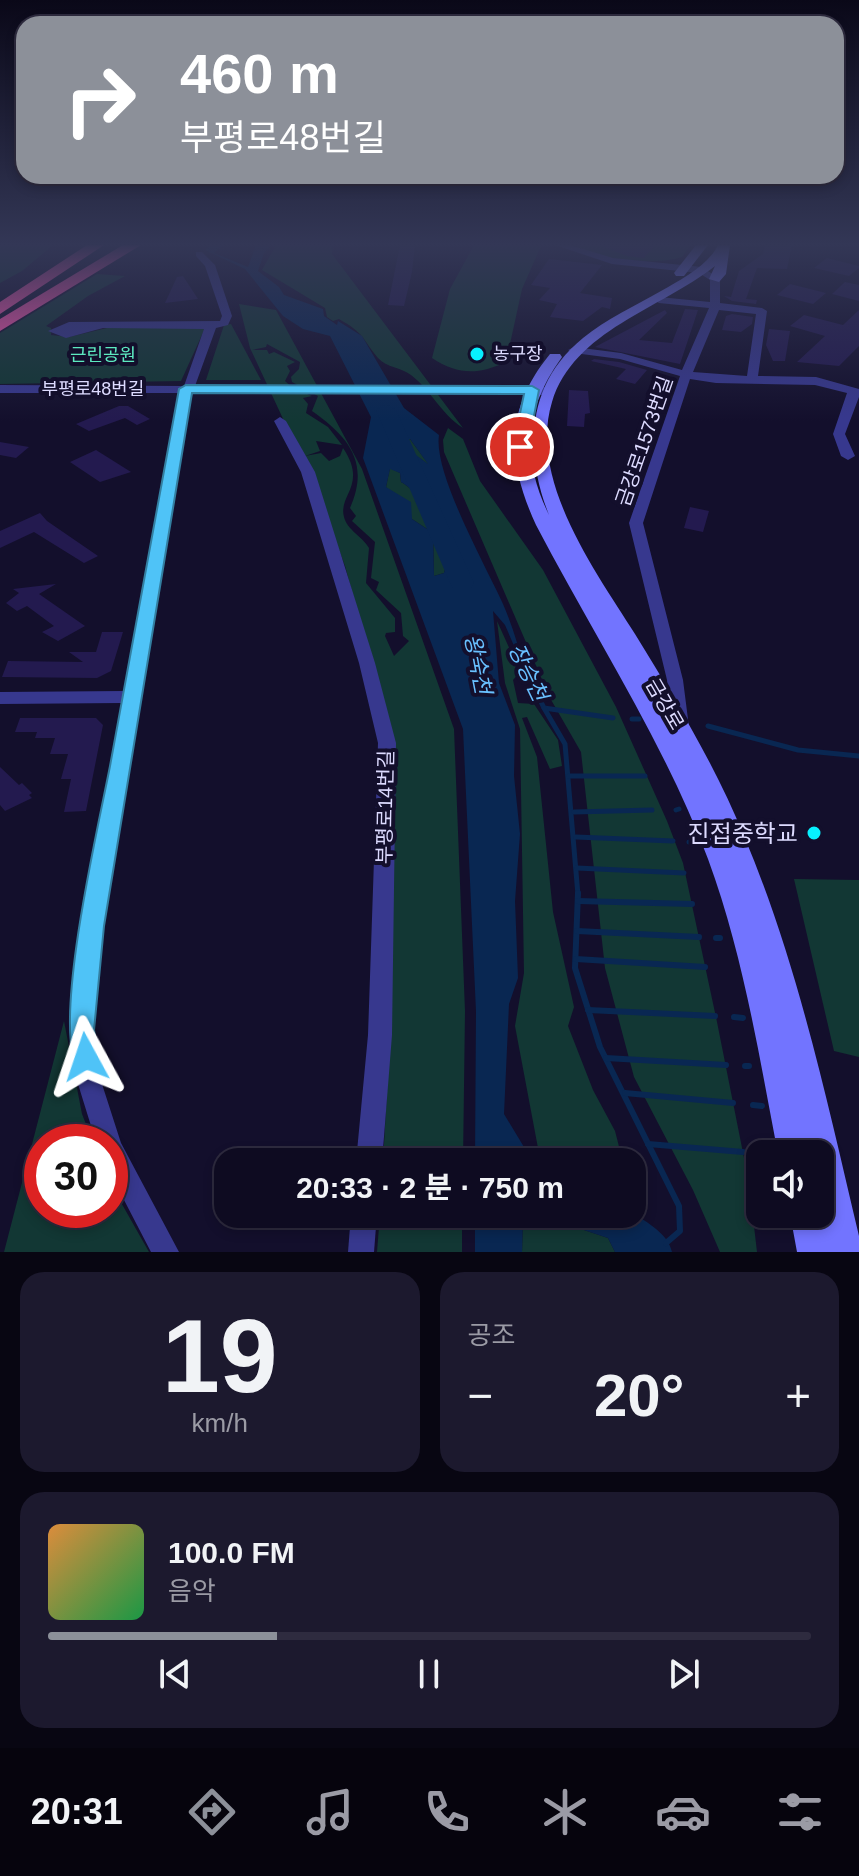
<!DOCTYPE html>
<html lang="ko">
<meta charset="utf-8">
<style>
body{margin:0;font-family:Arial,"Noto Sans KR",sans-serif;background:#1c192e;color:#f1f3f6;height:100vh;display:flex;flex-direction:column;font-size:30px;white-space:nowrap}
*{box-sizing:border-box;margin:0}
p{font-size:26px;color:#9b9ba5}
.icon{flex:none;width:44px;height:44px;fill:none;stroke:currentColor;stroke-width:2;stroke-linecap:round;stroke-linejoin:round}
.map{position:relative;height:1252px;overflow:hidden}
.sheet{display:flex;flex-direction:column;gap:20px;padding:20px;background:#080612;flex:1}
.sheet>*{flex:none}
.top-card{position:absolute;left:16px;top:16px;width:828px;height:168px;border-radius:24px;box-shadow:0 4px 12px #0003,0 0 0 2px #2e2b3f;background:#8c9099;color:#fff;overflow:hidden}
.controls{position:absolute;left:746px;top:1140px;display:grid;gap:16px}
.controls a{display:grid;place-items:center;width:88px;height:88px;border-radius:16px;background:#0e0b21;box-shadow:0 4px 12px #0003,0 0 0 2px #2e2b3f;font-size:40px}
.speed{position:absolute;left:24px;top:1124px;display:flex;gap:16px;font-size:40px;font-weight:700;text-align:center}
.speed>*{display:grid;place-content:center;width:104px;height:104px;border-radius:50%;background:#0e0b21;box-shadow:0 4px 12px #0003,0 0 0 2px #2e2b3f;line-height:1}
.speed .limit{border:12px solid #d22;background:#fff;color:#111}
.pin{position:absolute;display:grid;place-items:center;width:68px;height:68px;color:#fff;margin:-34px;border:4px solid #fff;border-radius:50%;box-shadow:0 2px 8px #0007}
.me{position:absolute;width:88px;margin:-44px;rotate:355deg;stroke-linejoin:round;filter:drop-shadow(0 0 6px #0008)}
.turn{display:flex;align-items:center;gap:28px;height:168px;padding:0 32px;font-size:36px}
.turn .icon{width:104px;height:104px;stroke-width:2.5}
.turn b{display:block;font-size:56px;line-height:68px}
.big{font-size:60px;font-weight:700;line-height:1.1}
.sheet .card{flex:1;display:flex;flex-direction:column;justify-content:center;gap:12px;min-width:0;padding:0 28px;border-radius:24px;background:#1c192e}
.sheet .dial{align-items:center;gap:0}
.dial b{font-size:104px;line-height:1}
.song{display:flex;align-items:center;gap:24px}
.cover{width:96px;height:96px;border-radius:12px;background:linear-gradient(135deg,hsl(30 70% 55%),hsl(140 70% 35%))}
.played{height:8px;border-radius:4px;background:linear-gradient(90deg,#8c9099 30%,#2e2b3f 30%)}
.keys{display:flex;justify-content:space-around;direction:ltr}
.heat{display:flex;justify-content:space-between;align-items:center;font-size:44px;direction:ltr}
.sheet .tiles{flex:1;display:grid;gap:20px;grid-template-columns:1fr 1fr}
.card:last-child{grid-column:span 2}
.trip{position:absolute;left:214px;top:1148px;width:432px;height:80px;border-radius:24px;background:#0e0b21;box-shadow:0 4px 12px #0003,0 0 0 2px #2e2b3f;font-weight:700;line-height:80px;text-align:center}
.tabs{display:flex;height:128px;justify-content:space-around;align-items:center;background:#06040d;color:#9b9ba5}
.tabs .icon{width:56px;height:56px}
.tabs .on{color:#8c9099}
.tabs b{font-size:36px;color:#f1f3f6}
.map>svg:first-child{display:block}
.green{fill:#123734;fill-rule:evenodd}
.water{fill:#092752;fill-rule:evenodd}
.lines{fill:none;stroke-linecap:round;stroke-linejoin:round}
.stream-far1{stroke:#092752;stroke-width:5}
.stream{stroke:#092752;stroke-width:6}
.river{fill:#092752;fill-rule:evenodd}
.building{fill:#231a4f}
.street{fill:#37388e;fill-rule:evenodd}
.secondary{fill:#7274ff;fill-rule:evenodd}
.highway{fill:#ff56ae;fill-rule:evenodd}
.route{fill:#4fc3f7;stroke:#337fa1;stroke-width:2}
.poi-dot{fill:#07f0ff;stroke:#130f2c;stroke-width:3}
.labels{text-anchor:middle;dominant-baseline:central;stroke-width:8;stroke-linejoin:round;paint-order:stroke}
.far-poi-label{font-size:18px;fill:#dddbff;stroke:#130f2c;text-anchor:start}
.far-park-label{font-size:18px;fill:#5de9c0;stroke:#130f2c}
.far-street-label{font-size:18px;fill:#dddbff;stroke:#130f2c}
.street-label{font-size:20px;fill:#dddbff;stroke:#130f2c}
.water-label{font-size:22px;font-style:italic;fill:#69c0ff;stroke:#130f2c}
.near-poi-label{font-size:24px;fill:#dddbff;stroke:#130f2c;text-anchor:end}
</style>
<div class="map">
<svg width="859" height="1252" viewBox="0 0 859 1252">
<rect width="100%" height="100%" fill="#130f2c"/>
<g class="green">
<path d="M0,245H53L22,271L0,283Z"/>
<path d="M276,245H333L332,254L463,428C441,414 431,390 411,375C401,367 387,368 378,358C361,337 365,334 339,319L333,321L327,317L325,308L262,270Z"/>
<path d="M474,245L541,246L522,289L506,362C478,375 458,375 432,358L450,289Z"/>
<path d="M573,245H691L682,257C653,266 600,260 573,245Z"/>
<path d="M97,274L125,276L88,296L46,326L51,328V335L69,337L107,328H205L181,381L0,384V333Z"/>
<path d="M239,304L276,310L362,469L454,729L465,1011L463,1162H383L391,1021L388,724L345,566L319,496L250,348ZM267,344L300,362L299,369L291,377L292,382L318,396L312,411C349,437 370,463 350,508L356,516L352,521L375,542L371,578L379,582L376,590L401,613L403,636L409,641L394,656L385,636L386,633L395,632V618L366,583L369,548C363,537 347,530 344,517C338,495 368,485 343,448L340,456L329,461L321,453L305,456L320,451L316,441L342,445L328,427L306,413L308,404L303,398L312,396L294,389L285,381L290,371L287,366L295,362L274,352L269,354L267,350H252L266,347Z"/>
<path d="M231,324L261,380H206L224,325Z"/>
<path d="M448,428L463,439L480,481L543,570L616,707L667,821L683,863L717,1022L749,1183L757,1252H720L693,1190L634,1077L605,968L581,752L550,698L444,452L443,440Z"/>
<path d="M410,439L429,465L418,457L423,476L396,455L394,441Z"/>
<path d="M390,468L400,473L401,482C416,490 453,529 452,547C452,555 446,565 444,573L434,576L433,533L412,519L386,487Z"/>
<path d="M497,621L520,672L513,680L518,703L534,704L558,740L562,766L550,769L527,717L522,718L537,757L553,912L574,1007L568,1026L593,1090L615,1131L623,1162H556L538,1148L515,1026L524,973L520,729L505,683Z"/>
<path d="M794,879L859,880V1057L834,1051Z"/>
<path d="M64,1021L82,1114L93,1142H42V1210H110V1183L149,1252H4Z"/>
<path d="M380,1214H462V1252H377Z"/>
<path d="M523,1214H536L608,1238L615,1252H522Z"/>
</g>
<g class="water">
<path d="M210,245H223L214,253L248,267L256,245H271L264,253L258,271L279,287L284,295L323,309L324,316L337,325L338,321L362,336L404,408L439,435C433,473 486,566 503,604C512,625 519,647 524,669L505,625L493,611L499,683L515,725L514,776L520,834L515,901L518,978L509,1004L504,1114L533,1162H475L476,1011L463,729L363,458L371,417L330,336L303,329L283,316L245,269L205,250ZM410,439L428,464L416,455L422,476L397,455L394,441ZM390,469L400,473L401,482C416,490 453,529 452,547C451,555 446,565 444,573L434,576L433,533L412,519L411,502L386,487Z"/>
<path d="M632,1212C647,1223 668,1233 672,1252H615L608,1238L536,1214Z"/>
<path d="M475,1214H523L522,1252H475Z"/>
</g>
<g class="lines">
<g class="stream-far1">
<path d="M523,665L544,708L613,718"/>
<path d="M544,708L565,744L578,895"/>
<path d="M632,719H639"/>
<path d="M708,726L798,750L859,756"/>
<path d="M569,776H645"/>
<path d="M676,810L679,809"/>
<path d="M574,812L652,810"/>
<path d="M576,837L673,841"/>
<path d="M689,842H695"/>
<path d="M577,868L684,873"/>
</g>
<g class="stream">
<path d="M578,893L575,968L600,1047L679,1206L680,1231L666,1243"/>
<path d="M578,901L692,904"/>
<path d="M577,931L699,937"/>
<path d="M716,938H720"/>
<path d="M576,959L705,967"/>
<path d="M588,1010L715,1016"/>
<path d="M734,1017L743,1018"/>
<path d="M606,1058L726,1065"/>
<path d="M745,1066H749"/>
<path d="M625,1093L733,1103"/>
<path d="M753,1105L762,1106"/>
<path d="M648,1144L743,1152"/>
</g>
<path class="river" d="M386,404L396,410L474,583L471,588H453L450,583L376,410Z"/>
</g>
<g class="building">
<path d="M400,245H415L412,272L404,306L388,305Z"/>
<path d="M600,245H655L644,258L627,256Z"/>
<path d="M765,245H792L787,269L757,268L746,299L757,300L756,304L732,301L724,296L731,297L739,271L763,254Z"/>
<path d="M827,258L859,266V268L849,276L814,268Z"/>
<path d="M549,259L602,265L580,293L612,298L610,309L602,307L583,321L550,317L557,304L539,300L550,288L531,285Z"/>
<path d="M183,276L198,299L165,303L177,277Z"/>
<path d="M845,282L859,285V301L832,294Z"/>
<path d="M790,284L826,293L813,304L777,295Z"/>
<path d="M685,309L698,310L680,364L595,347L665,310L667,313L639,340L672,343Z"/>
<path d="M859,310V346L839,366L797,362L825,336L790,326L804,315L843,325Z"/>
<path d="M732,314L753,317L752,324L741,332L722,330L726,316Z"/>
<path d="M769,329L790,331L785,361H773L766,345Z"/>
<path d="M594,359L619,362L647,370L635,384L616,379L626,369L591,361Z"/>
<path d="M569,390L588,391L590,413L585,414L584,427L567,426Z"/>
<path d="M119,406H128L150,419L137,425L125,418L89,431L76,424Z"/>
<path d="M0,442L29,447L16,458L0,455Z"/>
<path d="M96,450L131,472L100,482L70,462Z"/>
<path d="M690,507L709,511L703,532L684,528Z"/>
<path d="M40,513L47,521L98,556L84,563L34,532L0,548V531Z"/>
<path d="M56,584L39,594L85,626L58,641L42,632L54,626L27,606L17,611L6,603L19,593L13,589Z"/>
<path d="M102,632H123L111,671L97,678L2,677L8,661L83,662L69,652H96Z"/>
<path d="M20,718H96L103,725L86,811L64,812L71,779H61L68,754H50L55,738H35L37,732H15Z"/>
<path d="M0,767L19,785L22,783L32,793L29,795L32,798L5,811L0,805Z"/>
</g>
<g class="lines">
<g class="street">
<path d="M555,245H570L613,258L702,267L720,279V303L762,308L767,311L758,376L816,377L859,389V397L845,434L855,456L848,460L841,456L833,434L847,393L815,385L716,383L690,379L643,523L683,680L689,727L686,731H674L671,727L667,680L629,523L680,376L620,359L574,353L568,350L574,347L621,353L682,370L709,308L659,303L654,300L659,297L710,302V280L699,273L612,264ZM719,310L756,314L747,376L693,372Z"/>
<path d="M196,252H202L215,265L232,316L228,325L216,328L195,386L546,387L552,391L546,395L193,393L187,410L103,926L93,1030L102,1084L121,1143L179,1252H151L110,1173V1142H96L78,1084L69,1030L81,926L122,703L0,704V692L124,691L175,410L181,393H0V385L184,386L204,329L103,328L66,338L48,331L69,322L220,321L222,316L205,266L196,256Z"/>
<path d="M280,417L286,421L315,472L375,663L396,743L392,1035L382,1162H356L368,1035L378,743L359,663L301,472L274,421Z"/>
<path d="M351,1214H377L374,1252H348Z"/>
</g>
<g class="secondary">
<path d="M696,245H708L684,276H676L674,273Z"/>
<path d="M718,245H730L726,274L719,282L709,279L715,266C661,309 574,330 552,402C528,480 596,572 635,634C675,699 715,765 744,836C798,964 827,1101 859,1236V1252H797L790,1214H820V1154H778C759,1055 743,954 708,859C664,742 594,636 536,525C507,462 504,410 550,354H560L562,357C524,409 521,457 549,515C524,452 526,384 583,338C606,319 635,306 661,291C680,280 708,266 718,245Z"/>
</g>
<g class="highway">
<path d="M87,245H104L0,314V302Z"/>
<path d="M123,245H141L0,331V319Z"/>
</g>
</g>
<linearGradient id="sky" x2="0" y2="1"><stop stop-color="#0a0818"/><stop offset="0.58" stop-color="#333756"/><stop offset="1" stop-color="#333756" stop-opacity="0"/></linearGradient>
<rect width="859" height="421" fill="url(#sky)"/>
<path class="route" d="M186,385L532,386L539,390L528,447L520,451L513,447L524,394L192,393L104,926L94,1030L99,1057L95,1066L86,1069L76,1066C54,1015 98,828 110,766C133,640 156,515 179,389Z"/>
<g class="poi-dot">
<circle cx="477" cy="354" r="8"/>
<circle cx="814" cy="833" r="8"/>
</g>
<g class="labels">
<g class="far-poi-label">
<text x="493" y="354">농구장</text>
</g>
<g class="far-park-label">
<text x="103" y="355">근린공원</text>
</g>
<g class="far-street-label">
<text x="93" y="389">부평로48번길</text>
</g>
<g class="street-label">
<text transform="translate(644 441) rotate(-71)">금강로1573번길</text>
<text transform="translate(665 704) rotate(60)">금강로</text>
<text transform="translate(385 807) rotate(-89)">부평로14번길</text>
</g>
<g class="water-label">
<text transform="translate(478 664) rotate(79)">왕숙천</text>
<text transform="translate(528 672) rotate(64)">장승천</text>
</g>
<g class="near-poi-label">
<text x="798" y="833">진접중학교</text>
</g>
</g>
</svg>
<div class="controls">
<a><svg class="icon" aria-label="sound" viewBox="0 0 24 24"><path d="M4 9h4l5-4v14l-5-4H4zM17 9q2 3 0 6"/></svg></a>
</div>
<div class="speed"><div class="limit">30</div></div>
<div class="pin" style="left:520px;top:447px;background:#d93025"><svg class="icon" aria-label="arrive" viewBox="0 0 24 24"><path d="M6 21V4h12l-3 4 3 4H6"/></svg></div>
<svg class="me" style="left:86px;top:1057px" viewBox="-20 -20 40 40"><path d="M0-17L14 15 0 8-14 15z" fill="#4fc3f7" stroke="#fff" stroke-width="4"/></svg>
<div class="trip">20:33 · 2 분 · 750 m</div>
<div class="top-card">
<div class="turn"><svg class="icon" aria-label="right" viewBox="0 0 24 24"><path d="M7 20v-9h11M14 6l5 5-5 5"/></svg><div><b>460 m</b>부평로48번길</div></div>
</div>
</div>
<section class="sheet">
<div class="tiles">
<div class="card dial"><b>19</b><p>km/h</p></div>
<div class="card"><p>공조</p>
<div class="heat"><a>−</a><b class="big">20°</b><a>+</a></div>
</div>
<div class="card">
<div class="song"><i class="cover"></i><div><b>100.0 FM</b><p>음악</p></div></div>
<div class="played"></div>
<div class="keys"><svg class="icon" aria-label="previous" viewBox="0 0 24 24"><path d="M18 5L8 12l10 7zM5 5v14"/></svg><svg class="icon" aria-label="pause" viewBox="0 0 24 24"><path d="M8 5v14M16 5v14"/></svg><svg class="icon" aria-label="next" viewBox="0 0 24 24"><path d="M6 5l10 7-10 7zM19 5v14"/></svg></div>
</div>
</div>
</section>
<nav class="tabs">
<b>20:31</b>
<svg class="icon on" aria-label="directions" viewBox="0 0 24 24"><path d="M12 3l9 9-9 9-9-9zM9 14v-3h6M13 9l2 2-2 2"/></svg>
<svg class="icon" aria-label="music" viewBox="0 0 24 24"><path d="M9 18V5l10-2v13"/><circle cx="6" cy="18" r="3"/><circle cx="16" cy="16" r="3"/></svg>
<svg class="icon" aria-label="phone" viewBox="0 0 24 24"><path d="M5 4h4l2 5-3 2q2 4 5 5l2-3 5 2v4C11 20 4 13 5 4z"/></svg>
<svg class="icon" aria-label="climate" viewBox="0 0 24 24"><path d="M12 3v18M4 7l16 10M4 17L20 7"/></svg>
<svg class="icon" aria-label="car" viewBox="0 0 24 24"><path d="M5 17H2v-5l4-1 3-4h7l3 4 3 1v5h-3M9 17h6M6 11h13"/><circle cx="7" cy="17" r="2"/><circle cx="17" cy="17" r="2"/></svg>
<svg class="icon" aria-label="filters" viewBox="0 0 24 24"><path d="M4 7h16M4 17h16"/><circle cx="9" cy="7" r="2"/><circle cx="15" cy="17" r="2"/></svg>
</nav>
